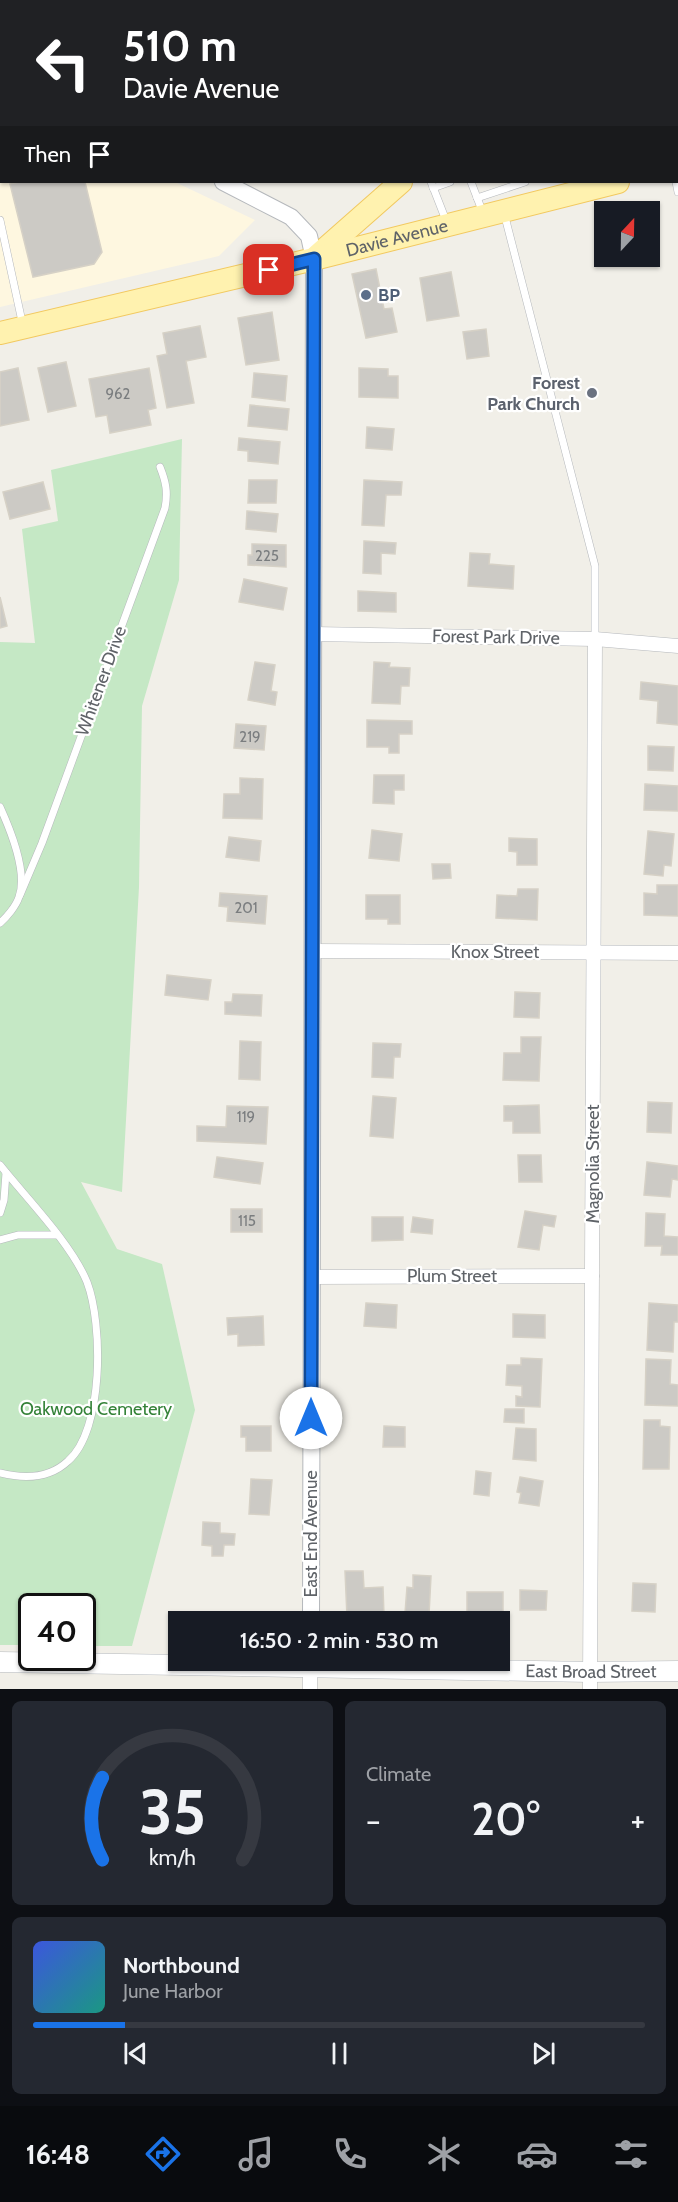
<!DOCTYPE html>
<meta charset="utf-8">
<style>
body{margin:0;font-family:Cabin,sans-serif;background:#242831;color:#f1f3f6;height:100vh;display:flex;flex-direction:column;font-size:22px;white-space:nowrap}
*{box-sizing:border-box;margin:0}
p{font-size:20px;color:#9ea1a6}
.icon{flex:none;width:33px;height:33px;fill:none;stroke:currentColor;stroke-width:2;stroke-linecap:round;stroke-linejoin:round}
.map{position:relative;height:1689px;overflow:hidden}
.sheet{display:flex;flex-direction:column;gap:12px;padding:12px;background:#0d0f14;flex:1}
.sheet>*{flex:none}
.banner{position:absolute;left:0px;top:0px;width:678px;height:183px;box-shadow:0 2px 4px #0004;background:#202124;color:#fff;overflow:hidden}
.needle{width:39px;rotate:22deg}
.tools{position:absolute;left:594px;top:201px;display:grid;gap:12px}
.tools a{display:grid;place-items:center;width:66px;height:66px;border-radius:0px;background:#171b24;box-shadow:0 2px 4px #0004;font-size:30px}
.speed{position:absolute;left:18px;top:1593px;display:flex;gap:12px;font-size:30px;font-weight:700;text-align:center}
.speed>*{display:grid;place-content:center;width:78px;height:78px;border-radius:50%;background:#171b24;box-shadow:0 2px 4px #0004;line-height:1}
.speed .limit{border:3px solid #111;border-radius:9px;background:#fff;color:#111}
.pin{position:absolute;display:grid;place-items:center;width:51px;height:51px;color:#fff;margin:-26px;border-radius:12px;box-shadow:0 3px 9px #0006}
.me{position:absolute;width:66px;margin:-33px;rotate:0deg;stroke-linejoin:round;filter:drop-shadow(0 0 4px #0008)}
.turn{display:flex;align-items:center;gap:21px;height:126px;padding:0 24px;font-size:27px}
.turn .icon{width:78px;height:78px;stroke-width:2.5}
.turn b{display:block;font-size:42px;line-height:51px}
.then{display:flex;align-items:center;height:57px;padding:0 24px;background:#0003;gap:12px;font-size:22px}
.big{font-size:45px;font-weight:600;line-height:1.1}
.sheet .widget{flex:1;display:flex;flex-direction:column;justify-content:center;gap:9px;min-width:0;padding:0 21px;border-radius:9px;background:#242831}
.sheet .dial{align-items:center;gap:0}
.dial svg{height:156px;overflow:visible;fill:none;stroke:#363941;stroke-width:7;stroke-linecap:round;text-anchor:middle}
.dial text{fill:#f1f3f6;stroke:none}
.song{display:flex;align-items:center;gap:18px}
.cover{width:72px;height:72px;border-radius:9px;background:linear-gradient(135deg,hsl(230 70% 55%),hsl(170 70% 35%))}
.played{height:6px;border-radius:3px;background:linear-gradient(90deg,#1a73e8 15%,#363941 15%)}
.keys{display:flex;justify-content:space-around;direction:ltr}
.heat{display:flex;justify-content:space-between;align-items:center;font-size:33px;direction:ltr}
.sheet .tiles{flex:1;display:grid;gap:12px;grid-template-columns:1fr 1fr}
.widget:last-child{grid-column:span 2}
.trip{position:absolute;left:168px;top:1611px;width:342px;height:60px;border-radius:0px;background:#171b24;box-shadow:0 2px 4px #0004;font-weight:600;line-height:60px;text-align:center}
.dock{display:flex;height:96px;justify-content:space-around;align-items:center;background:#090b0e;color:#9ea1a6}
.dock .icon{width:42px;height:42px}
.dock .current{color:#1a73e8}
.dock b{font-size:27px;color:#f1f3f6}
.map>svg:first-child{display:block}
.commercial{fill:#fef7e0}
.green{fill:#c5e8c5}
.building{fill:#cccac5;stroke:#d6d1c6;stroke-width:1.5}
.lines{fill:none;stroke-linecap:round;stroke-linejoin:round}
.service-casing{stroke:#b5b8bc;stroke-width:8}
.minor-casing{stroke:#b5b8bc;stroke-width:15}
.tertiary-casing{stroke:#b5b8bc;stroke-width:18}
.secondary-casing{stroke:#b6babf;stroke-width:21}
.primary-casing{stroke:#f2c960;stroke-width:24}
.service{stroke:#fff;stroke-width:7}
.minor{stroke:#fff;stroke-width:14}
.tertiary{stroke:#fff;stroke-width:16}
.secondary{stroke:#fff;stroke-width:20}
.primary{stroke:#fff2af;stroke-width:22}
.route-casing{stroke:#114b97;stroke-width:15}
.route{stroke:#1a73e8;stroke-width:10}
.service-dot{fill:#5c6f8a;stroke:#fff;stroke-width:2}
.worship-dot{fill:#6b7280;stroke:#fff;stroke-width:2}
.labels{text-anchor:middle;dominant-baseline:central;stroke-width:4.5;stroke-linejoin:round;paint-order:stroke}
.number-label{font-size:15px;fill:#7a7d7f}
.street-label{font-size:18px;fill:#5f6368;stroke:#fff}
.service-label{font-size:18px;font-weight:bold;fill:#4e5e75;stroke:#fff;text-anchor:start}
.worship-label{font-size:18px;font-weight:bold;fill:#5b616d;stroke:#fff;text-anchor:end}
.park-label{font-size:18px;fill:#348238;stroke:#fff}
</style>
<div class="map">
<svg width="678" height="1689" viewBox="0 0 678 1689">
<rect width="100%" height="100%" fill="#f1efe8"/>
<path class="commercial" d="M0,115L2,182H175L255,220L219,256L0,307Z"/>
<path class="green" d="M182,439L179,580L142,706L139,887L122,1192L81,1182L117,1249L162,1264L195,1410L132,1646H83L82,1606H32L31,1645H0V642L35,643L22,529L58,521L51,470Z"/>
<g class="building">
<path d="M19,182H85L102,252L94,264L33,277L10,184Z"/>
<path d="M376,269L384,309L392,308L397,332L366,338L352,274Z"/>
<path d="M451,272L459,316L427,321L420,278Z"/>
<path d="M272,312L279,360L246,365L238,318Z"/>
<path d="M200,326L206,357L186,361L194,403L167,408L157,356L167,354L163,333Z"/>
<path d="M486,329L489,356L467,359L463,332Z"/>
<path d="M66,362L76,406L48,412L38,368Z"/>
<path d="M18,368L29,420L0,426V372Z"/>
<path d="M149,368L156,408L148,410L151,425L110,433L107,415L96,417L89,379Z"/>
<path d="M359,368L388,369V376H398V398L359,397Z"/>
<path d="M254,373L287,376L285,401L252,397Z"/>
<path d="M250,405L289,409L287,430L248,426Z"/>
<path d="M367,427L394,429L392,450L366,448Z"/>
<path d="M239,438L280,442L278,464L248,461V451L238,450Z"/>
<path d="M249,480H277L276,503H248Z"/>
<path d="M364,480L402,482L401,495H386L384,526L362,525Z"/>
<path d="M43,482L50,509L10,519L3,492Z"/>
<path d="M247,511L278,514L276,532L246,529Z"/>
<path d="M364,541L396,543L395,554L381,553V574L363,573Z"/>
<path d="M252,544L286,545V567L248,565V555H252Z"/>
<path d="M470,553L490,554L489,564L514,566L513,589L468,586Z"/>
<path d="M244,579L287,588L283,610L239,602Z"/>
<path d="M358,591L396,593V612L358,611Z"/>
<path d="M0,597L7,626L0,628Z"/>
<path d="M255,662L275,665L271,691L277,692L275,705L248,700Z"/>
<path d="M374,662L390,663L389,667L410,668L409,686H401L400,704L372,703Z"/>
<path d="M641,682L678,686V725L657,723L658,701L640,699Z"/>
<path d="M367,720L412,721V734H399V753H389V747H367Z"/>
<path d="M236,724L266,726L264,750L234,748Z"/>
<path d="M648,746L674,747L673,771L648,770Z"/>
<path d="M374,775H404V790H394V804L373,803Z"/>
<path d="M240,778L263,779L262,819L223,818L224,794H240Z"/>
<path d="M645,784L678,786V811L644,810Z"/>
<path d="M372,830L402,834L399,861L369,858Z"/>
<path d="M648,831L674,834L671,866L664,865L663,876L644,874Z"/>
<path d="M229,837L261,841L259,861L226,857Z"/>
<path d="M509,838L537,839V865H517V852L509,851Z"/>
<path d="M432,864H450L451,878L433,879Z"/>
<path d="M657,885H678V916L644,915V893L657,894Z"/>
<path d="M518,889H538L537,920L496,918L497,895L517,896Z"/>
<path d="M220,893L267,896L265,924L227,921L228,907L219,906Z"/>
<path d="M366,895H400V924H388V919H366Z"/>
<path d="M167,975L211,980L208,1000L165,995Z"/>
<path d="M515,992L540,993L539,1018L514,1017Z"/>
<path d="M233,994L262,995L261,1016L225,1014V1002H232Z"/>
<path d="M521,1037H541L539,1081L503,1080L504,1053H521Z"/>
<path d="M240,1041L261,1042L260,1080L239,1079Z"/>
<path d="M373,1043L401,1044L400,1057H394L393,1078L372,1077Z"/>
<path d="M373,1096L396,1098L393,1138L370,1136Z"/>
<path d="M648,1102L672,1103L671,1133L647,1132Z"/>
<path d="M539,1105L540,1133H513V1121H504V1106Z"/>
<path d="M227,1106L268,1107L266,1144L197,1141V1126L226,1127Z"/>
<path d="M518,1155H541L542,1182H519Z"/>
<path d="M217,1157L263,1163L260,1184L214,1177Z"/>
<path d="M647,1162L678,1166V1180L672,1179L670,1197L644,1195Z"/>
<rect x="231" y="1209" width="31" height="23"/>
<path d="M525,1211L556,1216L554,1227L543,1225L539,1250L518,1247Z"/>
<path d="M646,1213L665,1214L664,1236L678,1237V1255H661L662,1246H645Z"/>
<path d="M372,1217H403V1240L372,1241Z"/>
<path d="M413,1217L433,1220L432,1234L411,1232Z"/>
<path d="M366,1303L397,1305L396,1328L364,1326Z"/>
<path d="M649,1303L678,1305V1322H674L673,1352L647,1350Z"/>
<path d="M513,1314L545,1315V1338L513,1337Z"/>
<path d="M263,1316L264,1345L238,1346V1334L228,1335L227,1318Z"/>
<path d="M521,1358L542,1359L540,1407L516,1406V1396L522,1397V1386L506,1385L507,1365H521Z"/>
<path d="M646,1359L671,1360L670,1384L678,1385V1406L645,1405Z"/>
<path d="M505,1409H524V1423L504,1422Z"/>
<path d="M644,1420H660V1426L670,1427L669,1469H643Z"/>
<path d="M241,1426H271V1451H246V1437H241Z"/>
<path d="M384,1426L405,1427V1447H383Z"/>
<path d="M516,1428L536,1429V1461L513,1459Z"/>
<path d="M476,1471L491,1473L489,1496L474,1494Z"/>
<path d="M520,1477L543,1481L539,1506L519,1503L521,1493L517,1492Z"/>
<path d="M251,1479L272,1480L269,1515L249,1514Z"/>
<path d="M203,1522L220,1523V1533L235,1534L234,1545H224L223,1556H212V1546L202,1545Z"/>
<path d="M345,1571H363L364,1588L383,1587L384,1616L347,1617Z"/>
<path d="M413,1575L431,1576L429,1615L405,1613L407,1587L413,1588Z"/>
<path d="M633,1583L656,1584L655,1612L632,1611Z"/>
<path d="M520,1590L547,1591L546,1610H520Z"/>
<rect x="467" y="1592" width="36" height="23"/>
</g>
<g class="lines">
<defs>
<g id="service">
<path d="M0,157L2,156"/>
<path d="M431,182L447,223"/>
<path d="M471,182L483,213"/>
<path d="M676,182L678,192"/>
<path d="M433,188L450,182"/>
<path d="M477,198L525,182"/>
<path d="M504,213L595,566V639"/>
<path d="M0,220L23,326"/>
<path d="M0,807C10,829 28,872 19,897C16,906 7,917 0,923"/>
<path d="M20,895L42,843L165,508C168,492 166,482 160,467"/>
<path d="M0,1165C27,1199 71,1243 87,1282C103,1324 104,1430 68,1461C49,1479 24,1479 0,1473"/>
<path d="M0,1213L4,1200L6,1173"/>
<path d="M0,1240L18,1235H57"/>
</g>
<g id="minor">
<path d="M260,0L263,2"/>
<path d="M314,634L595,639L678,646"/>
<path d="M313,951L678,953"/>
<path d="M312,1277L592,1276"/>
<path d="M310,1689V1667"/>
<path d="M590,1689L595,639"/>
</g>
<g id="tertiary">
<path d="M0,97H2"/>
<path d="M223,182L291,217L309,236L314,259L311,1622"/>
</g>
<g id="secondary">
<path id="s1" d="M0,1662L590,1672L678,1671"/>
</g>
<g id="primary">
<path d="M564,2L565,0"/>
<path d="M676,167L678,166"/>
<path d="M317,256L401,182"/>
<path id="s2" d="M0,333L314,259L618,182"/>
</g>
</defs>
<use href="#service" class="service-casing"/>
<use href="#minor" class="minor-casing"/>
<use href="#tertiary" class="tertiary-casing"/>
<use href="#secondary" class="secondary-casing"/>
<use href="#primary" class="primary-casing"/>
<use href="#service" class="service"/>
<use href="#minor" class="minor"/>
<use href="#tertiary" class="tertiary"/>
<use href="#secondary" class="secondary"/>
<use href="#primary" class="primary"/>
</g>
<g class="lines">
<defs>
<path id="route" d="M269,270L314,259L311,1418"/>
</defs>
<use href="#route" class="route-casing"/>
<use href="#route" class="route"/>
</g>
<circle class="service-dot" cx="366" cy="295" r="6"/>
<circle class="worship-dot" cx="592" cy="393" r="6"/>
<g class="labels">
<g class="number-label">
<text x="118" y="394">962</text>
<text x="267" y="556">225</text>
<text x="250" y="737">219</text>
<text x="246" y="908">201</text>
<text x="246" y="1117">119</text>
<text x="247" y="1221">115</text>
</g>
<g class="street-label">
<text stroke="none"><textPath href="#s2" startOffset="408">Davie Avenue</textPath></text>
<text transform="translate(496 637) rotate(1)">Forest Park Drive</text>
<text transform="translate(101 681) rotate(-70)">Whitener Drive</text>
<text x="495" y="952">Knox Street</text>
<text transform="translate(593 1164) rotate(-90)">Magnolia Street</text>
<text x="452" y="1276">Plum Street</text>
<text transform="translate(311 1534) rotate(-90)">East End Avenue</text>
<text stroke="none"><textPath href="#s1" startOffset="591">East Broad Street</textPath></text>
</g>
<g class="service-label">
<text x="378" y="295">BP</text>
</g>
<g class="worship-label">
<text x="580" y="383">Forest<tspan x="580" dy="21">Park Church</tspan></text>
</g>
<g class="park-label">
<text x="96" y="1409">Oakwood Cemetery</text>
</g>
</g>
</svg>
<div class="tools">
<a><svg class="needle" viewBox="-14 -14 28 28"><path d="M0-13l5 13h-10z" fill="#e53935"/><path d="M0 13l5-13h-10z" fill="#9ea1a6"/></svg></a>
</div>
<div class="speed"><div class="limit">40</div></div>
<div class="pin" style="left:269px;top:270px;background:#d93025"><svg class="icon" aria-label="arrive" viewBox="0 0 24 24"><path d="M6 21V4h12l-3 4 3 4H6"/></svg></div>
<svg class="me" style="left:311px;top:1418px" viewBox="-20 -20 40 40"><circle r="19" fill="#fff"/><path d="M0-13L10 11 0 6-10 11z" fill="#1a73e8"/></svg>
<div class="trip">16:50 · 2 min · 530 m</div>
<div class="banner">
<div class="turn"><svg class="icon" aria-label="left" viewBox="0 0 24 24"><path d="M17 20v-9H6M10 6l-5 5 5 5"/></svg><div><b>510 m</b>Davie Avenue</div></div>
<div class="then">Then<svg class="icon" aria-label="arrive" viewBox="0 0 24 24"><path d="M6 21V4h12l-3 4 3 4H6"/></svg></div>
</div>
</div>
<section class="sheet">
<div class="tiles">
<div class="widget dial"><svg viewBox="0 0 100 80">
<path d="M14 69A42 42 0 1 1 86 69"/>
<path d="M14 69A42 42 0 0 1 14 27" stroke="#1a73e8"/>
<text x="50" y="56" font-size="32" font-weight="700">35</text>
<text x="50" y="72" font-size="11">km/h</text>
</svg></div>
<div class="widget"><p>Climate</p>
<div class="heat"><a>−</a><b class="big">20°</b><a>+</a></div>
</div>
<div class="widget">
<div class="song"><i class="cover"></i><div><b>Northbound</b><p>June Harbor</p></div></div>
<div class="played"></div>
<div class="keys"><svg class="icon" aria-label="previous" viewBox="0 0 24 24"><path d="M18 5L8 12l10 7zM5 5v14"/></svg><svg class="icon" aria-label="pause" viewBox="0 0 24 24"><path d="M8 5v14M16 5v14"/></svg><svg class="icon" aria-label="next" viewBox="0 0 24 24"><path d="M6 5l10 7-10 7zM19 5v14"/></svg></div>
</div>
</div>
</section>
<nav class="dock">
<b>16:48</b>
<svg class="icon current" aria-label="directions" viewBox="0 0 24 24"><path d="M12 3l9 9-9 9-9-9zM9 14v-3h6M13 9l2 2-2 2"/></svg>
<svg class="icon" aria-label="music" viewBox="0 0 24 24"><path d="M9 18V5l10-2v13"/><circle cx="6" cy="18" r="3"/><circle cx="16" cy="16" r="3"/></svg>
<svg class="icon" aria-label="phone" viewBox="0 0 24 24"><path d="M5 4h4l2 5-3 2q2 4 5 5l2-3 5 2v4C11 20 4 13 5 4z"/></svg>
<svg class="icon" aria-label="climate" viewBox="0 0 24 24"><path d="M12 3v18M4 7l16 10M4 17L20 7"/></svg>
<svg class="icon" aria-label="car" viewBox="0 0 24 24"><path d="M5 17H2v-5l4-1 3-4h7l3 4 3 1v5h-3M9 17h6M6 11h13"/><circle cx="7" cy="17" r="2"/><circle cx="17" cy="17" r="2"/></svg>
<svg class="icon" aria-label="filters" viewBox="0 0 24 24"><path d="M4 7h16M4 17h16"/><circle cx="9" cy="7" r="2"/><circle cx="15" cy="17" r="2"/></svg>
</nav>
